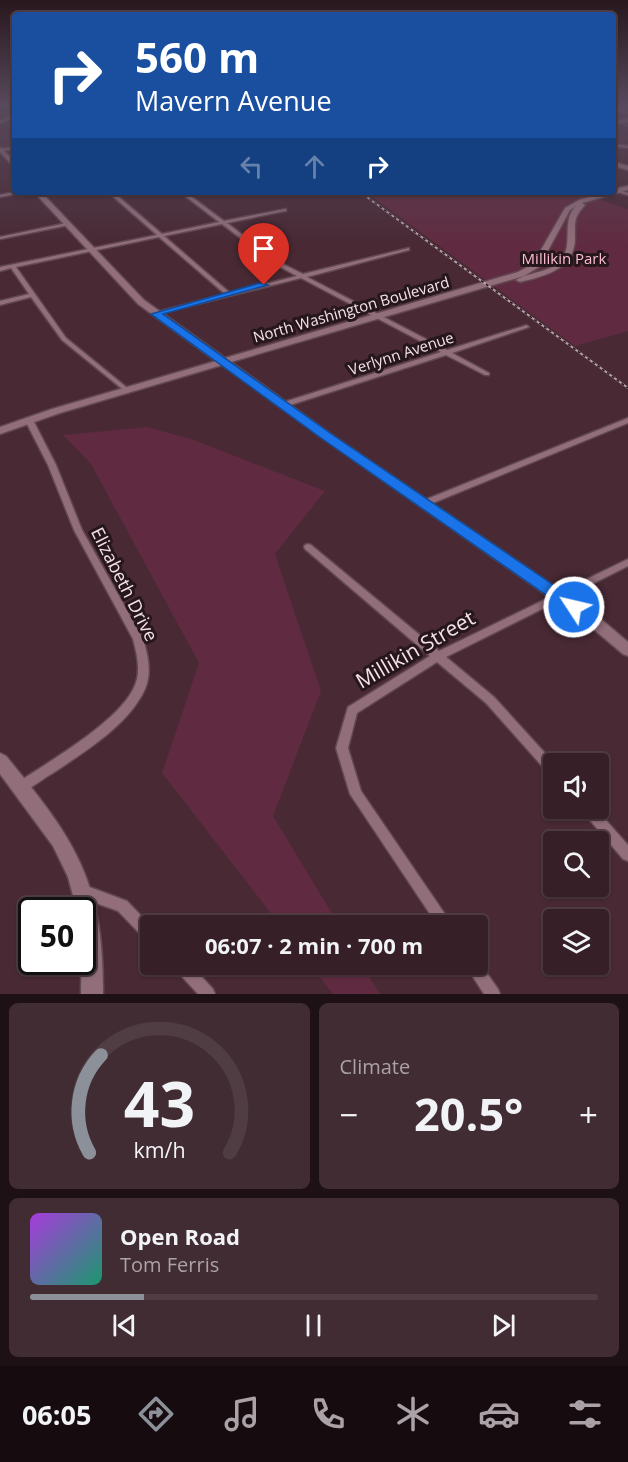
<!DOCTYPE html>
<meta charset="utf-8">
<style>
body{margin:0;font-family:"Open Sans",sans-serif;background:#412c33;color:#f1f3f6;height:100vh;display:flex;flex-direction:column;font-size:22px;white-space:nowrap}
*{box-sizing:border-box;margin:0}
p{font-size:20px;color:#aaa2a7}
.icon{flex:none;width:33px;height:33px;fill:none;stroke:currentColor;stroke-width:2;stroke-linecap:round;stroke-linejoin:round}
.map{position:relative;height:994px;overflow:hidden}
.drawer{display:flex;flex-direction:column;gap:9px;padding:9px;background:#1e1115;flex:1}
.drawer>*{flex:none}
.banner{position:absolute;left:12px;top:12px;width:604px;height:183px;border-radius:6px;box-shadow:0 2px 4px #0004,0 0 0 2px #503d44;background:#1a4fa0;color:#fff;overflow:hidden}
.controls{position:absolute;left:543px;top:753px;display:grid;gap:12px}
.controls a{display:grid;place-items:center;width:66px;height:66px;border-radius:6px;background:#361f27;box-shadow:0 2px 4px #0004,0 0 0 2px #503d44;font-size:30px}
.speed{position:absolute;left:18px;top:897px;display:flex;gap:12px;font-size:30px;font-weight:700;text-align:center}
.speed>*{display:grid;place-content:center;width:78px;height:78px;border-radius:50%;background:#361f27;box-shadow:0 2px 4px #0004,0 0 0 2px #503d44;line-height:1}
.speed .limit{border:3px solid #111;border-radius:9px;background:#fff;color:#111}
.pin{position:absolute;display:grid;place-items:center;width:51px;height:51px;color:#fff;margin:-62px -26px;border-radius:50% 50% 50% 0;rotate:-45deg;box-shadow:0 0 6px #0007}
.pin .icon{rotate:45deg}
.me{position:absolute;width:66px;margin:-33px;rotate:305deg;stroke-linejoin:round;filter:drop-shadow(0 0 4px #0008)}
.turn{display:flex;align-items:center;gap:21px;height:126px;padding:0 24px;font-size:27px}
.turn .icon{width:78px;height:78px;stroke-width:2.5}
.turn b{display:block;font-size:42px;line-height:51px}
.lanes{display:flex;align-items:center;height:57px;padding:0 24px;background:#0003;justify-content:center;gap:30px;direction:ltr}
.lanes .off{opacity:.35}
.big{font-size:45px;font-weight:700;line-height:1.1}
.drawer .widget{flex:1;display:flex;flex-direction:column;justify-content:center;gap:9px;min-width:0;padding:0 21px;border-radius:9px;background:#412c33}
.drawer .dial{align-items:center;gap:0}
.dial svg{height:156px;overflow:visible;fill:none;stroke:#503d44;stroke-width:7;stroke-linecap:round;text-anchor:middle}
.dial text{fill:#f1f3f6;stroke:none}
.song{display:flex;align-items:center;gap:18px}
.cover{width:72px;height:72px;border-radius:9px;background:linear-gradient(135deg,hsl(280 70% 55%),hsl(160 70% 35%))}
.played{height:6px;border-radius:3px;background:linear-gradient(90deg,#8c9099 20%,#503d44 20%)}
.keys{display:flex;justify-content:space-around;direction:ltr}
.heat{display:flex;justify-content:space-between;align-items:center;font-size:33px;direction:ltr}
.drawer .tiles{flex:1;display:grid;gap:9px;grid-template-columns:1fr 1fr}
.widget:last-child{grid-column:span 2}
.trip{position:absolute;left:140px;top:915px;width:348px;height:60px;border-radius:6px;background:#361f27;box-shadow:0 2px 4px #0004,0 0 0 2px #503d44;font-weight:700;line-height:60px;text-align:center}
.dock{display:flex;height:96px;justify-content:space-around;align-items:center;background:#160c10;color:#aaa2a7}
.dock .icon{width:42px;height:42px}
.dock .current{color:#8c9099}
.dock b{font-size:27px;color:#f1f3f6}
.map>svg:first-child{display:block}
.green{fill:#602b40}
.lines{fill:none;stroke-linecap:round;stroke-linejoin:round}
.stream{stroke:#6f4759;stroke-width:1.5}
.street-casing{stroke:#614751;stroke-width:3}
.secondary-casing{stroke:#614751;stroke-width:3}
.street{fill:#926e7a;fill-rule:evenodd}
.secondary{fill:#926e7a;fill-rule:evenodd}
.rail-casing{stroke:#b9a1a9;stroke-width:2}
.rail{stroke:#25171c;stroke-width:1.5;stroke-dasharray:3;stroke-linecap:butt}
.route{fill:#1a73e8;stroke:#114b97;stroke-width:1.5}
.labels{text-anchor:middle;dominant-baseline:central;stroke-width:6;stroke-linejoin:round;paint-order:stroke}
.far-park-label{font-size:15px;fill:#fcbcd1;stroke:#25171c}
.far-street-label{font-size:15px;fill:#f6e1e8;stroke:#25171c}
.street-label{font-size:18px;fill:#f6e1e8;stroke:#25171c}
.near-street-label{font-size:21px;fill:#f6e1e8;stroke:#25171c}
</style>
<div class="map">
<svg width="628" height="994" viewBox="0 0 628 994">
<rect width="100%" height="100%" fill="#482934"/>
<g class="green">
<path d="M366,192H577L628,209V331L575,346Z"/>
<path d="M147,427L194,440L325,491L275,554L321,691L273,816L339,925H280L162,773L199,663L91,464L63,435Z"/>
<path d="M310,965H362L380,994H333Z"/>
</g>
<g class="lines">
<path class="stream" d="M614,121L628,126"/>
<defs>
<g id="street">
<path d="M614,107L628,111V113L614,109Z"/>
<path d="M15,115V117L0,123V121Z"/>
<path d="M614,144L628,146V148L614,146Z"/>
<path d="M15,147V149L0,151V149Z"/>
<path d="M614,189L628,193V195L614,191Z"/>
<path d="M15,192H24L0,197V195Z"/>
<path d="M108,192H113L162,234L219,222L180,192H185L224,221L286,209V211H284L227,223L277,261L303,274L409,248V250L307,277L447,350L524,326L526,325L529,327L452,353L489,373V375H485L446,355L284,407H281L280,405L281,403L441,352L301,278L154,315V313L225,294L159,237L16,267L66,338L131,391L128,393L126,392L62,340L31,297L0,305V301L29,294L11,268L0,271V267L157,235ZM222,224L273,263L297,276L230,293L164,236Z"/>
<path d="M67,223H69V225L0,239V237Z"/>
<path d="M26,418H29L33,420L56,465L82,530L143,639C148,655 152,673 145,689C129,725 84,752 53,773C42,779 32,788 21,793L17,791L15,787L17,783C48,762 122,720 135,685C141,671 137,654 133,639L74,530L48,465L25,420Z"/>
<path d="M628,418V423L428,505L425,506L421,503L422,501Z"/>
<path d="M308,544L311,545L439,651L628,559V566L446,657L494,697L555,764H554V776L550,775L486,703L437,662L357,713L348,748L361,791L453,926H438L350,794L336,748L348,707L430,656L305,549L304,547L305,545Z"/>
<path d="M581,808H595L628,845V861L623,859L583,812Z"/>
<path d="M84,885L127,901L151,926H150V941L145,939L118,911L79,897L77,892L79,887Z"/>
<path d="M477,959L498,989L500,994H484L468,969L466,964H477Z"/>
<path d="M173,964H190L213,989L215,994H198L175,969Z"/>
</g>
<g id="secondary">
<path d="M628,118V122L614,124V122Z"/>
<path d="M0,147L15,162V168L0,152Z"/>
<path d="M614,162L628,166V170L614,166Z"/>
<path d="M628,186V190L582,203L585,205C573,218 575,223 575,239C574,270 544,276 520,282L516,280C529,272 548,273 560,261C575,246 560,221 576,206L570,210L539,267L524,276L231,362L329,433L595,614L628,642V656L623,654L585,622L321,437L222,365L60,413L0,434V427L52,409L216,361L138,304L34,192H41L144,300L225,358L518,272L533,264L565,208L579,200L605,192H614V189Z"/>
<path d="M0,753L6,756C75,840 104,881 103,994H81L82,910H77L68,877L53,846L0,774Z"/>
</g>
</defs>
<use href="#street" class="street-casing"/>
<use href="#secondary" class="secondary-casing"/>
<use href="#street" class="street"/>
<use href="#secondary" class="secondary"/>
<defs>
<path id="rail" d="M360,192L628,388"/>
</defs>
<use href="#rail" class="rail-casing"/>
<use href="#rail" class="rail"/>
</g>
<linearGradient id="sky" x2="0" y2="1"><stop stop-color="#28171d"/><stop offset="0.43" stop-color="#58495c"/><stop offset="1" stop-color="#58495c" stop-opacity="0"/></linearGradient>
<rect width="628" height="245" fill="url(#sky)"/>
<path class="route" d="M260,283L268,285L163,314L330,433L580,603L582,607L580,611H569L321,438L151,314Z"/>
<g class="labels">
<g class="far-park-label">
<text x="564" y="258">Millikin Park</text>
</g>
<g class="far-street-label">
<text transform="translate(351 309) rotate(-16)">North Washington Boulevard</text>
<text transform="translate(401 353) rotate(-18)">Verlynn Avenue</text>
</g>
<g class="street-label">
<text transform="translate(125 584) rotate(63)">Elizabeth Drive</text>
</g>
<g class="near-street-label">
<text transform="translate(415 649) rotate(-30)">Millikin Street</text>
</g>
</g>
</svg>
<div class="controls">
<a><svg class="icon" aria-label="sound" viewBox="0 0 24 24"><path d="M4 9h4l5-4v14l-5-4H4zM17 9q2 3 0 6"/></svg></a>
<a><svg class="icon" aria-label="search" viewBox="0 0 24 24"><circle cx="10" cy="10" r="6"/><path d="M15 15l6 6"/></svg></a>
<a><svg class="icon" aria-label="layers" viewBox="0 0 24 24"><path d="M12 4l9 5-9 5-9-5zM3 14l9 5 9-5"/></svg></a>
</div>
<div class="speed"><div class="limit">50</div></div>
<div class="pin" style="left:264px;top:285px;background:#d93025"><svg class="icon" aria-label="arrive" viewBox="0 0 24 24"><path d="M6 21V4h12l-3 4 3 4H6"/></svg></div>
<svg class="me" style="left:574px;top:607px" viewBox="-20 -20 40 40"><circle r="17" fill="#1a73e8" stroke="#fff" stroke-width="3"/><path d="M0-11L8 9 0 5-8 9z" fill="#fff"/></svg>
<div class="trip">06:07 · 2 min · 700 m</div>
<div class="banner">
<div class="turn"><svg class="icon" aria-label="right" viewBox="0 0 24 24"><path d="M7 20v-9h11M14 6l5 5-5 5"/></svg><div><b>560 m</b>Mavern Avenue</div></div>
<div class="lanes"><svg class="icon off" aria-label="left" viewBox="0 0 24 24"><path d="M17 20v-9H6M10 6l-5 5 5 5"/></svg><svg class="icon off" aria-label="ahead" viewBox="0 0 24 24"><path d="M12 20V5M6 11l6-6 6 6"/></svg><svg class="icon" aria-label="right" viewBox="0 0 24 24"><path d="M7 20v-9h11M14 6l5 5-5 5"/></svg></div>
</div>
</div>
<section class="drawer">
<div class="tiles">
<div class="widget dial"><svg viewBox="0 0 100 80">
<path d="M14 69A42 42 0 1 1 86 69"/>
<path d="M14 69A42 42 0 0 1 20 19" stroke="#8c9099"/>
<text x="50" y="56" font-size="32" font-weight="700">43</text>
<text x="50" y="72" font-size="11">km/h</text>
</svg></div>
<div class="widget"><p>Climate</p>
<div class="heat"><a>−</a><b class="big">20.5°</b><a>+</a></div>
</div>
<div class="widget">
<div class="song"><i class="cover"></i><div><b>Open Road</b><p>Tom Ferris</p></div></div>
<div class="played"></div>
<div class="keys"><svg class="icon" aria-label="previous" viewBox="0 0 24 24"><path d="M18 5L8 12l10 7zM5 5v14"/></svg><svg class="icon" aria-label="pause" viewBox="0 0 24 24"><path d="M8 5v14M16 5v14"/></svg><svg class="icon" aria-label="next" viewBox="0 0 24 24"><path d="M6 5l10 7-10 7zM19 5v14"/></svg></div>
</div>
</div>
</section>
<nav class="dock">
<b>06:05</b>
<svg class="icon current" aria-label="directions" viewBox="0 0 24 24"><path d="M12 3l9 9-9 9-9-9zM9 14v-3h6M13 9l2 2-2 2"/></svg>
<svg class="icon" aria-label="music" viewBox="0 0 24 24"><path d="M9 18V5l10-2v13"/><circle cx="6" cy="18" r="3"/><circle cx="16" cy="16" r="3"/></svg>
<svg class="icon" aria-label="phone" viewBox="0 0 24 24"><path d="M5 4h4l2 5-3 2q2 4 5 5l2-3 5 2v4C11 20 4 13 5 4z"/></svg>
<svg class="icon" aria-label="climate" viewBox="0 0 24 24"><path d="M12 3v18M4 7l16 10M4 17L20 7"/></svg>
<svg class="icon" aria-label="car" viewBox="0 0 24 24"><path d="M5 17H2v-5l4-1 3-4h7l3 4 3 1v5h-3M9 17h6M6 11h13"/><circle cx="7" cy="17" r="2"/><circle cx="17" cy="17" r="2"/></svg>
<svg class="icon" aria-label="filters" viewBox="0 0 24 24"><path d="M4 7h16M4 17h16"/><circle cx="9" cy="7" r="2"/><circle cx="15" cy="17" r="2"/></svg>
</nav>
